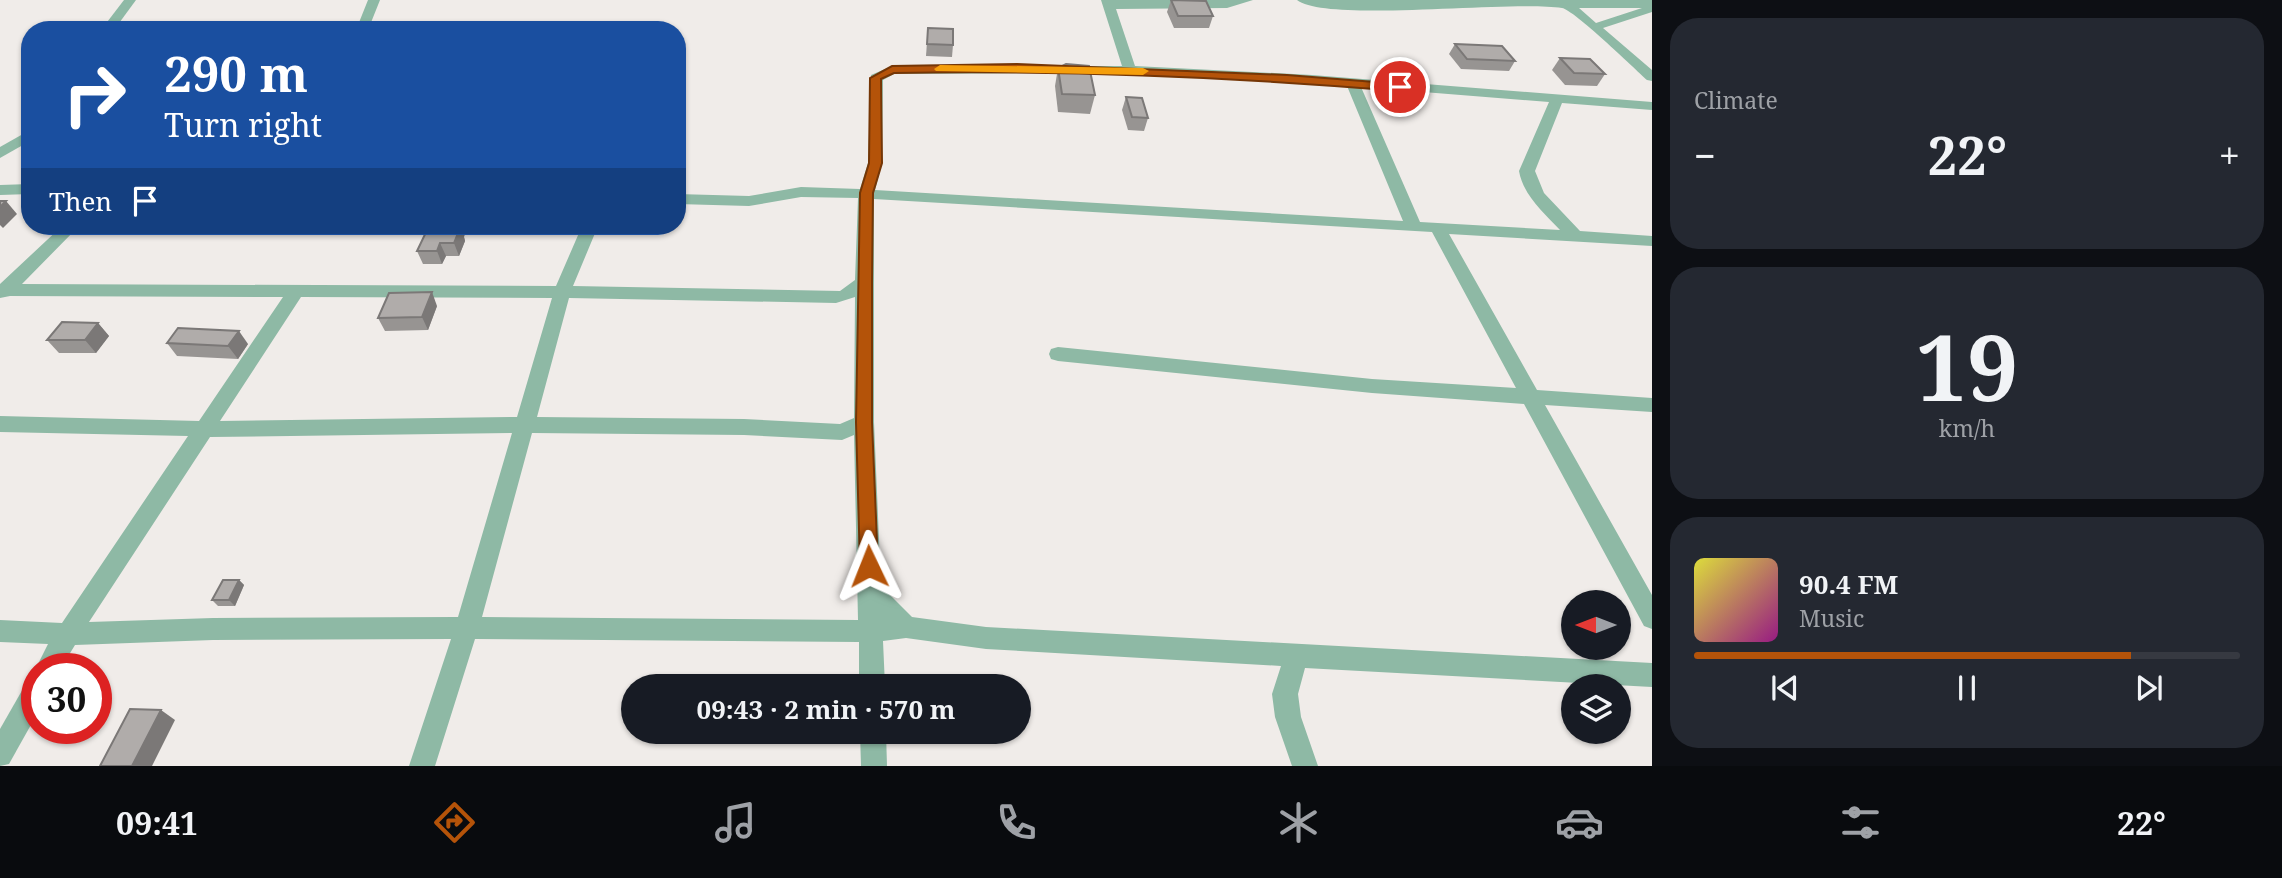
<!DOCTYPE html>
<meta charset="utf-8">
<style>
body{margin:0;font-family:"Noto Serif",serif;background:#242831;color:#f1f3f6;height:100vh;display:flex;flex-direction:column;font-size:26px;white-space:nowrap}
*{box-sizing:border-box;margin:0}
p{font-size:23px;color:#9ea1a6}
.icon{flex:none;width:38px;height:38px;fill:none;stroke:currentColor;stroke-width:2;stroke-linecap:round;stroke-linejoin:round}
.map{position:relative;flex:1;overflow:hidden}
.side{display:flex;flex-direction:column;gap:18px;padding:18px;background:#0d0f14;width:630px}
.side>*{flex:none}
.hud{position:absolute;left:21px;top:21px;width:665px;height:214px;border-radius:28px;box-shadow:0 2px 5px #0004;background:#1a4fa0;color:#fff;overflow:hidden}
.needle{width:46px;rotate:270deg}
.controls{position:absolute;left:1561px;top:590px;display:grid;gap:14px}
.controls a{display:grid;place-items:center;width:70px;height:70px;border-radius:50%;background:#171b24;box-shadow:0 2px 5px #0004;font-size:35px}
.speed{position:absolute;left:21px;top:653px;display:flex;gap:14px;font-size:35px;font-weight:700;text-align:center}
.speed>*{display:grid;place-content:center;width:91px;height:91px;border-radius:50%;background:#171b24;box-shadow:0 2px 5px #0004;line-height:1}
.speed .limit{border:10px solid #d22;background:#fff;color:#111}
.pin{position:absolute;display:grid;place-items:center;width:60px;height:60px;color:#fff;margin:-30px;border:4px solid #fff;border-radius:50%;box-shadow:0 2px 7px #0007}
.me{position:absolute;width:77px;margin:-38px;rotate:358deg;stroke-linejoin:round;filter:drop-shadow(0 0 5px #0008)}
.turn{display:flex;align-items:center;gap:24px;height:147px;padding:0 28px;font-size:32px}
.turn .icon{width:91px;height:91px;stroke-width:2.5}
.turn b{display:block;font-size:49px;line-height:60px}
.then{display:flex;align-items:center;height:66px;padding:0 28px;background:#0003;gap:14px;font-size:26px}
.big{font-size:52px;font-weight:700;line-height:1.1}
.side .widget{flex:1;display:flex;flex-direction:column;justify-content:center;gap:10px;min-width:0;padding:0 24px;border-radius:28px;background:#242831}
.side .dial{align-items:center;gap:0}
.dial b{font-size:91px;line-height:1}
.song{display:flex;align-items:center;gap:21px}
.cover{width:84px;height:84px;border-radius:10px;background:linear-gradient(135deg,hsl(60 70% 55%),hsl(310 70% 35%))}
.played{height:7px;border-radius:4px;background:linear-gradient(90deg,#b45309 80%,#363941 80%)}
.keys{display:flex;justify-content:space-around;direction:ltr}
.heat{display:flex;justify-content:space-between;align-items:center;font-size:38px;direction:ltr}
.trip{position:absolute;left:621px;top:674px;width:410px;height:70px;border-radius:35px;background:#171b24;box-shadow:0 2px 5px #0004;font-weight:700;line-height:70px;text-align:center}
.tabs{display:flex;height:112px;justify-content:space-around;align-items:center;background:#090b0e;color:#9ea1a6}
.tabs .icon{width:49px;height:49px}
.tabs .current{color:#b45309}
.tabs b{font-size:32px;color:#f1f3f6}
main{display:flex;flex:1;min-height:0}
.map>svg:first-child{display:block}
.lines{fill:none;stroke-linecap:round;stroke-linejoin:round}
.minor{fill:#8eb9a5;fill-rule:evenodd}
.wall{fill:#979492}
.shaded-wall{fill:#7b7877}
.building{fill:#b0acaa;stroke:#7b7877;stroke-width:2}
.route{fill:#b45309;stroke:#753606;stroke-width:2}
.slow{fill:#f59e0b}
</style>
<main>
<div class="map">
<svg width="1652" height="766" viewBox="0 0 1652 766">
<rect width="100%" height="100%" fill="#f0ece9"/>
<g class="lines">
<g class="minor">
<path d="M124,0H136L114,30H101Z"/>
<path d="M368,0H380L368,30H356Z"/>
<path d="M1101,0H1253L1227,8L1116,9L1135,66L1312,75L1652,102V110L1562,103L1535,171L1544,193L1580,231L1652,236V246L1449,234L1537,390L1652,398V412L1545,405L1652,595V629L1644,626L1524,404L1372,393L1058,361L1051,359L1049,354L1051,349L1058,347L1372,379L1516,388L1432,232L874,199V422L881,586L912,617L986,627L1652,663V687L1305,668L1298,694L1301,717L1318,766H1292L1275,717L1272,694L1281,666L986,649L906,638L883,641L885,686H859V642L475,639L435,766H409L451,639L213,640L75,645L61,668H37V671L36,668L48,644L0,642V620L62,623L188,436L0,432V416L199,421L283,297L10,296L0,298V284L62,226H79L22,284L556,286L582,226H598L573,286L840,291L855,280L858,198L801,197L749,206L677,204V194L749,196L801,187L860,189L868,163L871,75L892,66H1122ZM1050,73L1207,77L1347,86L1403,221L875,190L882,163L883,80L894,74ZM1361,87L1549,102L1519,171C1523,195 1544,213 1560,230L1420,222ZM301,297L552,298L517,417L220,421ZM855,297L854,418L840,424L744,419L537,417L569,298L836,303ZM512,433L458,617L213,618L89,622L210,437ZM532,433L744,435L842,440L854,435L858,620L482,617Z"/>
<path d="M1297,0H1652V12L1603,28L1652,70V81L1647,80C1634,68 1574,10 1562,8C1510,0 1326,23 1297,0ZM1579,8H1642L1596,23Z"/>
<path d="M30,130V141L0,158V147Z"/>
<path d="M30,184V194L0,195V185Z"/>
<path d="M37,677V714L9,764L0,766V729L28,680Z"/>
<path d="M860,732H886L887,766H861Z"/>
</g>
</g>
<g class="wall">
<path d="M1171,0L1213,16L1209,28H1174L1167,12Z"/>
<path d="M928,28L953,45L952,57L926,56Z"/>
<path d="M1455,44L1515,61L1509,71L1461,69L1449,54Z"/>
<path d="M1560,58L1605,74L1597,86L1565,85L1552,70Z"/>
<path d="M1058,68L1095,95L1090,114L1058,112L1055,86Z"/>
<path d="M1126,97L1148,118L1144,131L1128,130L1122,110Z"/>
<path d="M429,226L464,237L465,241L459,256H446L442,264H423L417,251Z"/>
<path d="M437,306L428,330L385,331L378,318Z"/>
<path d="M98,323L109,336L96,353H59L47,340Z"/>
<path d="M167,343L248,344L238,359L177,356Z"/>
<path d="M239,580L244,585L235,606H218L212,600Z"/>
</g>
<g class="shaded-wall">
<path d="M6,201L17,214L3,228L0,225V207Z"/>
<path d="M458,226H468L464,237L465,241L459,256L454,243Z"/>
<path d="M440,243L446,256L442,264L437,251Z"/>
<path d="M432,292L437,306L428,330L422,317Z"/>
<path d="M98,323L109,336L96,353L85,340Z"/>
<path d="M239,331L248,344L238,359L228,346Z"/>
<path d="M239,580L244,585L235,606L229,600Z"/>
<path d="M161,710L175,720L152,766H132Z"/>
</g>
<g class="building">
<path d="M1171,0L1206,1L1213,16H1178Z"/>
<path d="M928,28L953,29V45L927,44Z"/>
<path d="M1455,44L1502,46L1515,61L1467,59Z"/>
<path d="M1560,58L1590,59L1605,74L1574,73Z"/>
<path d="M1066,64L1089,66L1095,95L1062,94L1058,68Z"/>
<path d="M1126,97L1142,98L1148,118L1132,117Z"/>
<path d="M0,201H6L0,207Z"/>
<path d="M429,226H458V228H460L454,243H440L437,251H417Z"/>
<path d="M432,292L422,317L378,318L389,293Z"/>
<path d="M62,322L98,323L85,340H47Z"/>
<path d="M178,328L239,331L228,346L167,343Z"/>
<path d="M223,580H239L229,600H212Z"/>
<path d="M130,709L161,710L132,766H100Z"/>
</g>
<path class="route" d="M1017,64L1287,75L1400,84L1405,87L1400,91C1232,77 1063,70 894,73L881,79L882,163L873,193L872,283V422L878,566L876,572L869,575L862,572L860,566L856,422L860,193L869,163L870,78L892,66Z"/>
<path class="slow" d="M940,65L1143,68L1149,71L1143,75L936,71L934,69Z"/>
</svg>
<div class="controls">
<a><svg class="needle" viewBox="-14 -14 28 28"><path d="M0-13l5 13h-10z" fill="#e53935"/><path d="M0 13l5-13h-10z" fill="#9ea1a6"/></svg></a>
<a><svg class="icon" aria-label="layers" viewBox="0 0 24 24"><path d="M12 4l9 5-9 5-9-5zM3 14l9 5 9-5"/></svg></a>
</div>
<div class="speed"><div class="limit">30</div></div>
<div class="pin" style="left:1400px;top:87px;background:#d93025"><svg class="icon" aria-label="arrive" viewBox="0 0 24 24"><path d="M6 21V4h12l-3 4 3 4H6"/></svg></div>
<svg class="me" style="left:869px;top:566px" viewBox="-20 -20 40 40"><path d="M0-17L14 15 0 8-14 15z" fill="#b45309" stroke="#fff" stroke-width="4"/></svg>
<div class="trip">09:43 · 2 min · 570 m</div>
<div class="hud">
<div class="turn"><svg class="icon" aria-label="right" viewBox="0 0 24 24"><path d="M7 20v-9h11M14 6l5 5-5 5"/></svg><div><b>290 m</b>Turn right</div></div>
<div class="then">Then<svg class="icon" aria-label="arrive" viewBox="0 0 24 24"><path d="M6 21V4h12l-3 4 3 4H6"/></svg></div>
</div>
</div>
<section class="side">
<div class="widget"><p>Climate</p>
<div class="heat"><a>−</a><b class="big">22°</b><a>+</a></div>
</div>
<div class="widget dial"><b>19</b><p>km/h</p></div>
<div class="widget">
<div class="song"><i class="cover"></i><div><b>90.4 FM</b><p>Music</p></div></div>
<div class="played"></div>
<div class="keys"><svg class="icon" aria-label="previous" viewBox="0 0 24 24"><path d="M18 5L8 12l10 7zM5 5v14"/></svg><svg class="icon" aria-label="pause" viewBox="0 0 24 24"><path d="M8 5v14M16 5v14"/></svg><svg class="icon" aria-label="next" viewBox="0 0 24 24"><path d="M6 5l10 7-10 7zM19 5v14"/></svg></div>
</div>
</section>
</main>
<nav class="tabs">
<b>09:41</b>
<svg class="icon current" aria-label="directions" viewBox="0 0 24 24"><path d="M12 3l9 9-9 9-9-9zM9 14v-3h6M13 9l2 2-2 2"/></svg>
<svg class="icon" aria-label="music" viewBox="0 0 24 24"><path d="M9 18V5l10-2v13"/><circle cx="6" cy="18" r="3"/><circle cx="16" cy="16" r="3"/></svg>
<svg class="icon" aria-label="phone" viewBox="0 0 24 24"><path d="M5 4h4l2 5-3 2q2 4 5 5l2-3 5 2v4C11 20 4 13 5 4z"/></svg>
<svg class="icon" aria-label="climate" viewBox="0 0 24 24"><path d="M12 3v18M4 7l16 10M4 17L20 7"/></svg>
<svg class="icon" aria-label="car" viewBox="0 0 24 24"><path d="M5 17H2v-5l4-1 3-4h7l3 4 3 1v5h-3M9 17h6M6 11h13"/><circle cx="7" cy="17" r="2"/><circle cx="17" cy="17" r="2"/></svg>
<svg class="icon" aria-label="filters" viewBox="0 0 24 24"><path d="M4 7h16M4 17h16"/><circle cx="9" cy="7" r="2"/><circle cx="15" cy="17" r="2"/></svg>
<b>22°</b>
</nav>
